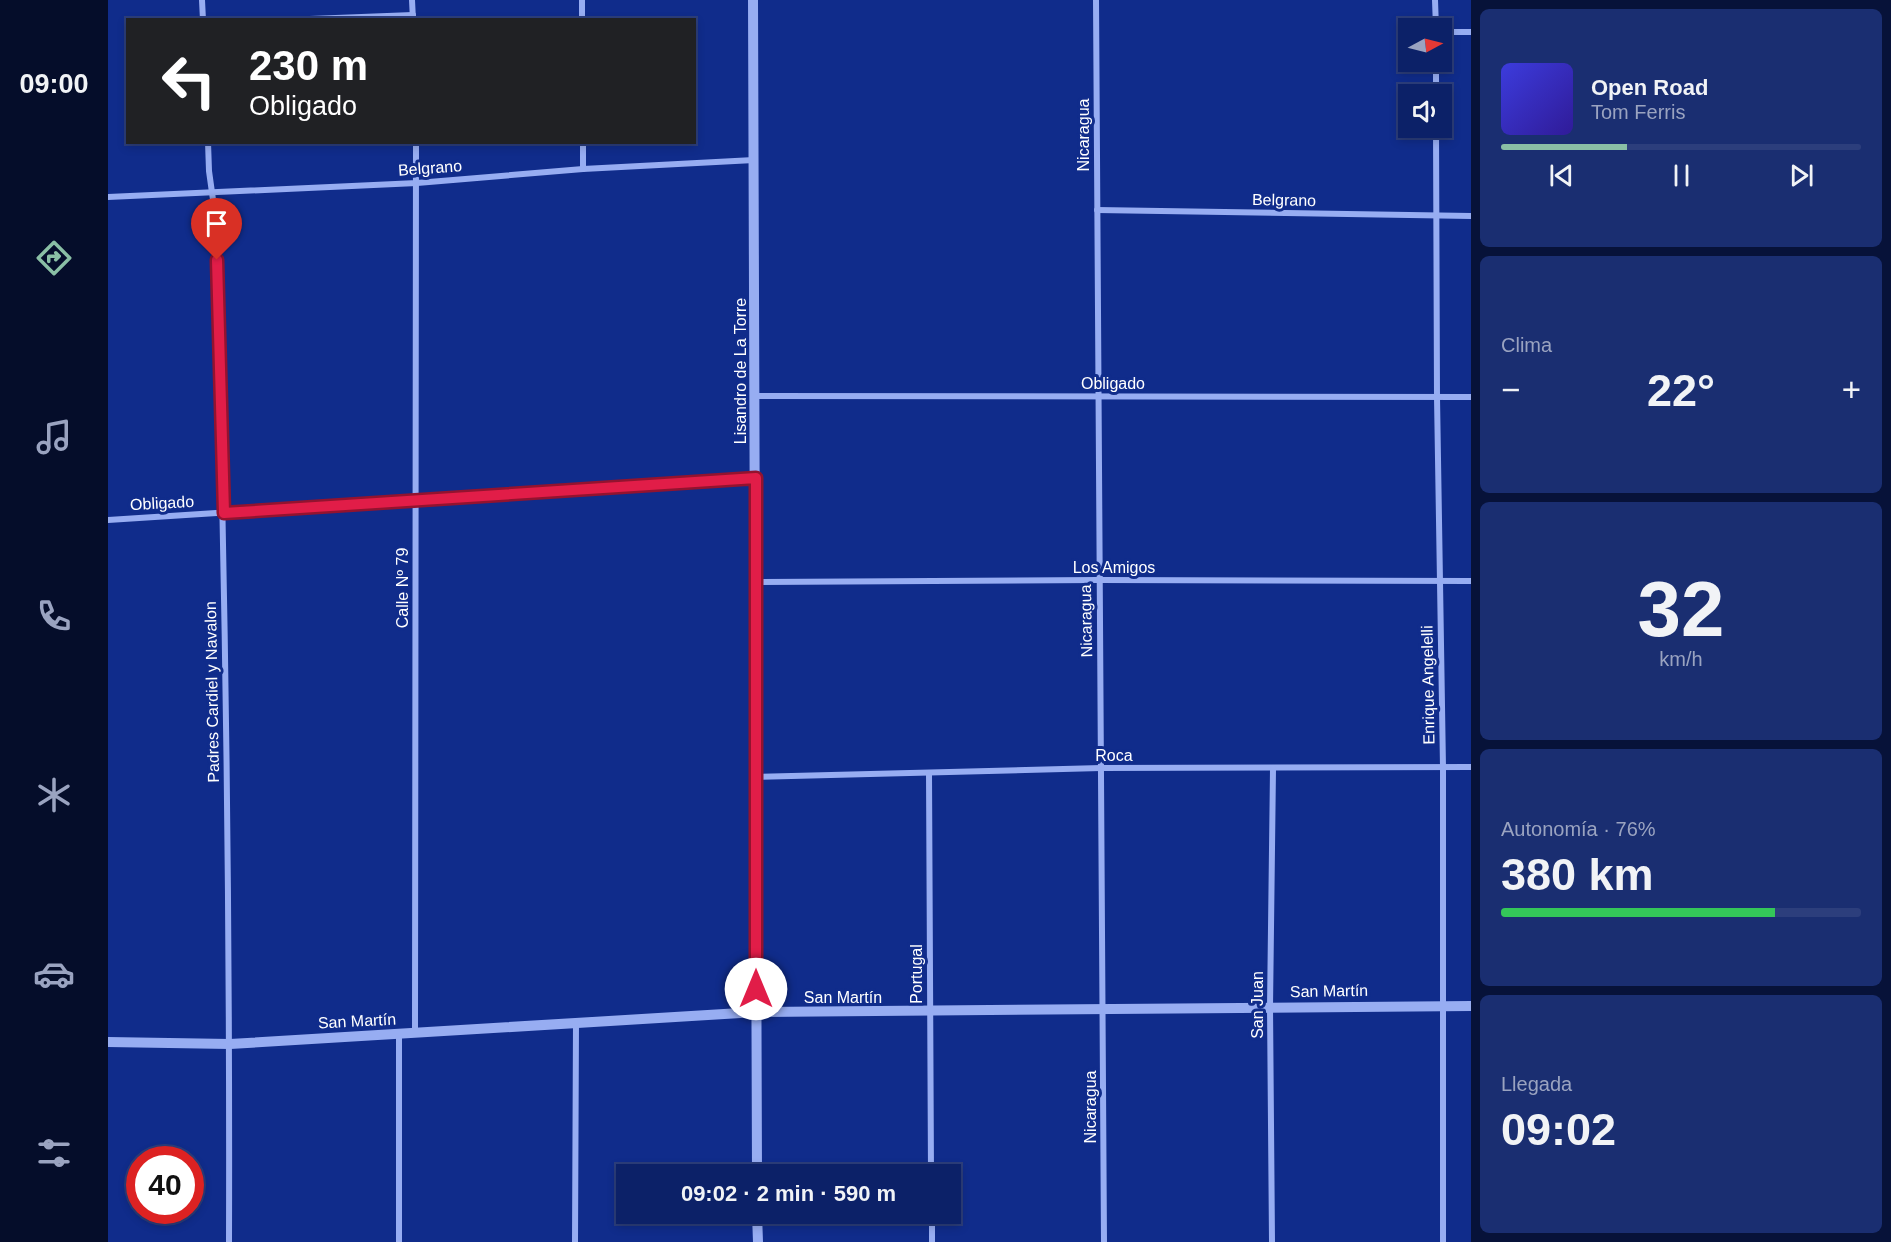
<!DOCTYPE html>
<html lang="es">
<meta charset="utf-8">
<style>
body{margin:0;font-family:Arial,sans-serif;background:#1a2e71;color:#f1f3f6;height:100vh;display:flex;flex-direction:column;font-size:22px;white-space:nowrap}
*{box-sizing:border-box;margin:0}
p{font-size:20px;color:#9aa3c0}
.icon{flex:none;width:33px;height:33px;fill:none;stroke:currentColor;stroke-width:2;stroke-linecap:round;stroke-linejoin:round}
.map{position:relative;flex:1;overflow:hidden}
.sheet{display:flex;flex-direction:column;gap:9px;padding:9px;background:#071239;width:420px}
.sheet>*{flex:none}
.banner{position:absolute;left:18px;top:18px;width:570px;height:126px;border-radius:0px;box-shadow:0 3px 9px #0003,0 0 0 2px #2c3e7c;background:#202124;color:#fff;overflow:hidden}
.needle{width:39px;rotate:83deg}
.tools{position:absolute;left:1290px;top:18px;display:grid;gap:12px}
.tools a{display:grid;place-items:center;width:54px;height:54px;border-radius:0px;background:#0c2168;box-shadow:0 3px 9px #0003,0 0 0 2px #2c3e7c;font-size:30px}
.speed{position:absolute;left:18px;top:1146px;display:flex;gap:12px;font-size:30px;font-weight:700;text-align:center}
.speed>*{display:grid;place-content:center;width:78px;height:78px;border-radius:50%;background:#0c2168;box-shadow:0 3px 9px #0003,0 0 0 2px #2c3e7c;line-height:1}
.speed .limit{border:9px solid #d22;background:#fff;color:#111}
.pin{position:absolute;display:grid;place-items:center;width:51px;height:51px;color:#fff;margin:-62px -26px;border-radius:50% 50% 50% 0;rotate:-45deg;box-shadow:0 0 6px #0007}
.pin .icon{rotate:45deg}
.me{position:absolute;width:66px;margin:-33px;rotate:0deg;stroke-linejoin:round;filter:drop-shadow(0 0 4px #0008)}
.turn{display:flex;align-items:center;gap:21px;height:126px;padding:0 24px;font-size:27px}
.turn .icon{width:78px;height:78px;stroke-width:2.5}
.turn b{display:block;font-size:42px;line-height:51px}
.big{font-size:45px;font-weight:800;line-height:1.1}
.sheet .widget{flex:1;display:flex;flex-direction:column;justify-content:center;gap:9px;min-width:0;padding:0 21px;border-radius:9px;background:#1a2e71}
.sheet .dial{align-items:center;gap:0}
.dial b{font-size:78px;line-height:1}
.song{display:flex;align-items:center;gap:18px}
.cover{width:72px;height:72px;border-radius:9px;background:linear-gradient(135deg,hsl(240 70% 55%),hsl(250 70% 35%))}
.played{height:6px;border-radius:3px;background:linear-gradient(90deg,#8abfa5 35%,#2c3e7c 35%)}
.keys{display:flex;justify-content:space-around;direction:ltr}
.heat{display:flex;justify-content:space-between;align-items:center;font-size:33px;direction:ltr}
.charge{height:9px;border-radius:4px;background:linear-gradient(90deg,#34c759 76%,#2c3e7c 0)}
.trip{position:absolute;left:508px;top:1164px;width:345px;height:60px;border-radius:0px;background:#0c2168;box-shadow:0 3px 9px #0003,0 0 0 2px #2c3e7c;font-weight:800;line-height:60px;text-align:center}
main{display:flex;flex:1;min-height:0}
.tab-bar{display:flex;flex-direction:column;width:108px;justify-content:space-around;align-items:center;background:#050d2a;color:#9aa3c0}
.tab-bar .icon{width:42px;height:42px}
.tab-bar .selected{color:#8abfa5}
.tab-bar b{font-size:27px;color:#f1f3f6}
.map>svg:first-child{display:block}
.lines{fill:none;stroke-linecap:round;stroke-linejoin:round}
.minor{stroke:#97adf2;stroke-width:6}
.tertiary{stroke:#97adf2;stroke-width:10}
.route-casing{stroke:#92132f;stroke-width:15}
.route{stroke:#e11d48;stroke-width:10}
.labels{text-anchor:middle;dominant-baseline:central;stroke-width:6;stroke-linejoin:round;paint-order:stroke}
.street-label{font-size:16px;fill:#fff;stroke:#102c8b}
</style>
<main>
<nav class="tab-bar">
<b>09:00</b>
<svg class="icon selected" aria-label="directions" viewBox="0 0 24 24"><path d="M12 3l9 9-9 9-9-9zM9 14v-3h6M13 9l2 2-2 2"/></svg>
<svg class="icon" aria-label="music" viewBox="0 0 24 24"><path d="M9 18V5l10-2v13"/><circle cx="6" cy="18" r="3"/><circle cx="16" cy="16" r="3"/></svg>
<svg class="icon" aria-label="phone" viewBox="0 0 24 24"><path d="M5 4h4l2 5-3 2q2 4 5 5l2-3 5 2v4C11 20 4 13 5 4z"/></svg>
<svg class="icon" aria-label="climate" viewBox="0 0 24 24"><path d="M12 3v18M4 7l16 10M4 17L20 7"/></svg>
<svg class="icon" aria-label="car" viewBox="0 0 24 24"><path d="M5 17H2v-5l4-1 3-4h7l3 4 3 1v5h-3M9 17h6M6 11h13"/><circle cx="7" cy="17" r="2"/><circle cx="17" cy="17" r="2"/></svg>
<svg class="icon" aria-label="filters" viewBox="0 0 24 24"><path d="M4 7h16M4 17h16"/><circle cx="9" cy="7" r="2"/><circle cx="15" cy="17" r="2"/></svg>
</nav>
<div class="map">
<svg width="1363" height="1242" viewBox="0 0 1363 1242">
<rect width="100%" height="100%" fill="#102c8b"/>
<g class="lines">
<g class="minor">
<path d="M94,0L95,20"/>
<path d="M304,0L305,20"/>
<path d="M474,0V20"/>
<path d="M988,0L996,1242"/>
<path d="M1327,0L1328,28"/>
<path d="M176,20L305,15"/>
<path d="M1334,32H1363"/>
<path d="M1328,62V94"/>
<path d="M1328,128L1329,397L1335,767V1242"/>
<path d="M100,142L101,171L107,214C117,557 122,899 121,1242"/>
<path d="M475,142V169"/>
<path d="M0,197L309,183L475,169L646,160"/>
<path d="M989,210L1363,216"/>
<path d="M646,396L1363,397"/>
<path d="M0,520L648,478"/>
<path d="M648,582L991,580L1363,581"/>
<path d="M821,773L823,1174"/>
<path d="M648,777L993,768L1363,767"/>
<path d="M307,1033L308,142"/>
<path d="M824,1214V1242"/>
<path d="M291,1242V1033"/>
<path d="M467,1242L468,1023"/>
<path d="M1164,1242L1162,1007L1165,769"/>
</g>
<g class="tertiary">
<path d="M645,0L649,1174"/>
<path d="M0,1042L122,1044L649,1012L1363,1006"/>
<path d="M649,1214L650,1242"/>
</g>
</g>
<g class="lines">
<defs>
<path id="route" d="M109,260L116,513L648,478V989"/>
</defs>
<use href="#route" class="route-casing"/>
<use href="#route" class="route"/>
</g>
<g class="labels">
<g class="street-label">
<text transform="translate(975 135) rotate(-90)">Nicaragua</text>
<text transform="translate(322 168) rotate(-4)">Belgrano</text>
<text transform="translate(1176 200) rotate(1)">Belgrano</text>
<text transform="translate(632 371) rotate(-90)">Lisandro de La Torre</text>
<text x="1005" y="383">Obligado</text>
<text transform="translate(54 503) rotate(-3)">Obligado</text>
<text x="1006" y="567">Los Amigos</text>
<text transform="translate(294 588) rotate(-90)">Calle Nº 79</text>
<text transform="translate(978 621) rotate(-91)">Nicaragua</text>
<text transform="translate(1320 685) rotate(-91)">Enrique Angelelli</text>
<text transform="translate(104 692) rotate(-91)">Padres Cardiel y Navalon</text>
<text x="1006" y="755">Roca</text>
<text transform="translate(808 974) rotate(-90)">Portugal</text>
<text transform="translate(1221 991) rotate(-1)">San Martín</text>
<text x="735" y="997">San Martín</text>
<text transform="translate(1149 1005) rotate(-90)">San Juan</text>
<text transform="translate(249 1021) rotate(-3)">San Martín</text>
<text transform="translate(982 1107) rotate(-90)">Nicaragua</text>
</g>
</g>
</svg>
<div class="tools">
<a><svg class="needle" viewBox="-14 -14 28 28"><path d="M0-13l5 13h-10z" fill="#e53935"/><path d="M0 13l5-13h-10z" fill="#9aa3c0"/></svg></a>
<a><svg class="icon" aria-label="sound" viewBox="0 0 24 24"><path d="M4 9h4l5-4v14l-5-4H4zM17 9q2 3 0 6"/></svg></a>
</div>
<div class="speed"><div class="limit">40</div></div>
<div class="pin" style="left:109px;top:260px;background:#d93025"><svg class="icon" aria-label="arrive" viewBox="0 0 24 24"><path d="M6 21V4h12l-3 4 3 4H6"/></svg></div>
<svg class="me" style="left:648px;top:989px" viewBox="-20 -20 40 40"><circle r="19" fill="#fff"/><path d="M0-13L10 11 0 6-10 11z" fill="#e11d48"/></svg>
<div class="trip">09:02 · 2 min · 590 m</div>
<div class="banner">
<div class="turn"><svg class="icon" aria-label="left" viewBox="0 0 24 24"><path d="M17 20v-9H6M10 6l-5 5 5 5"/></svg><div><b>230 m</b>Obligado</div></div>
</div>
</div>
<section class="sheet">
<div class="widget">
<div class="song"><i class="cover"></i><div><b>Open Road</b><p>Tom Ferris</p></div></div>
<div class="played"></div>
<div class="keys"><svg class="icon" aria-label="previous" viewBox="0 0 24 24"><path d="M18 5L8 12l10 7zM5 5v14"/></svg><svg class="icon" aria-label="pause" viewBox="0 0 24 24"><path d="M8 5v14M16 5v14"/></svg><svg class="icon" aria-label="next" viewBox="0 0 24 24"><path d="M6 5l10 7-10 7zM19 5v14"/></svg></div>
</div>
<div class="widget"><p>Clima</p>
<div class="heat"><a>−</a><b class="big">22°</b><a>+</a></div>
</div>
<div class="widget dial"><b>32</b><p>km/h</p></div>
<div class="widget"><p>Autonomía · 76%</p><b class="big">380 km</b><div class="charge"></div></div>
<div class="widget"><p>Llegada</p><b class="big">09:02</b></div>
</section>
</main>
